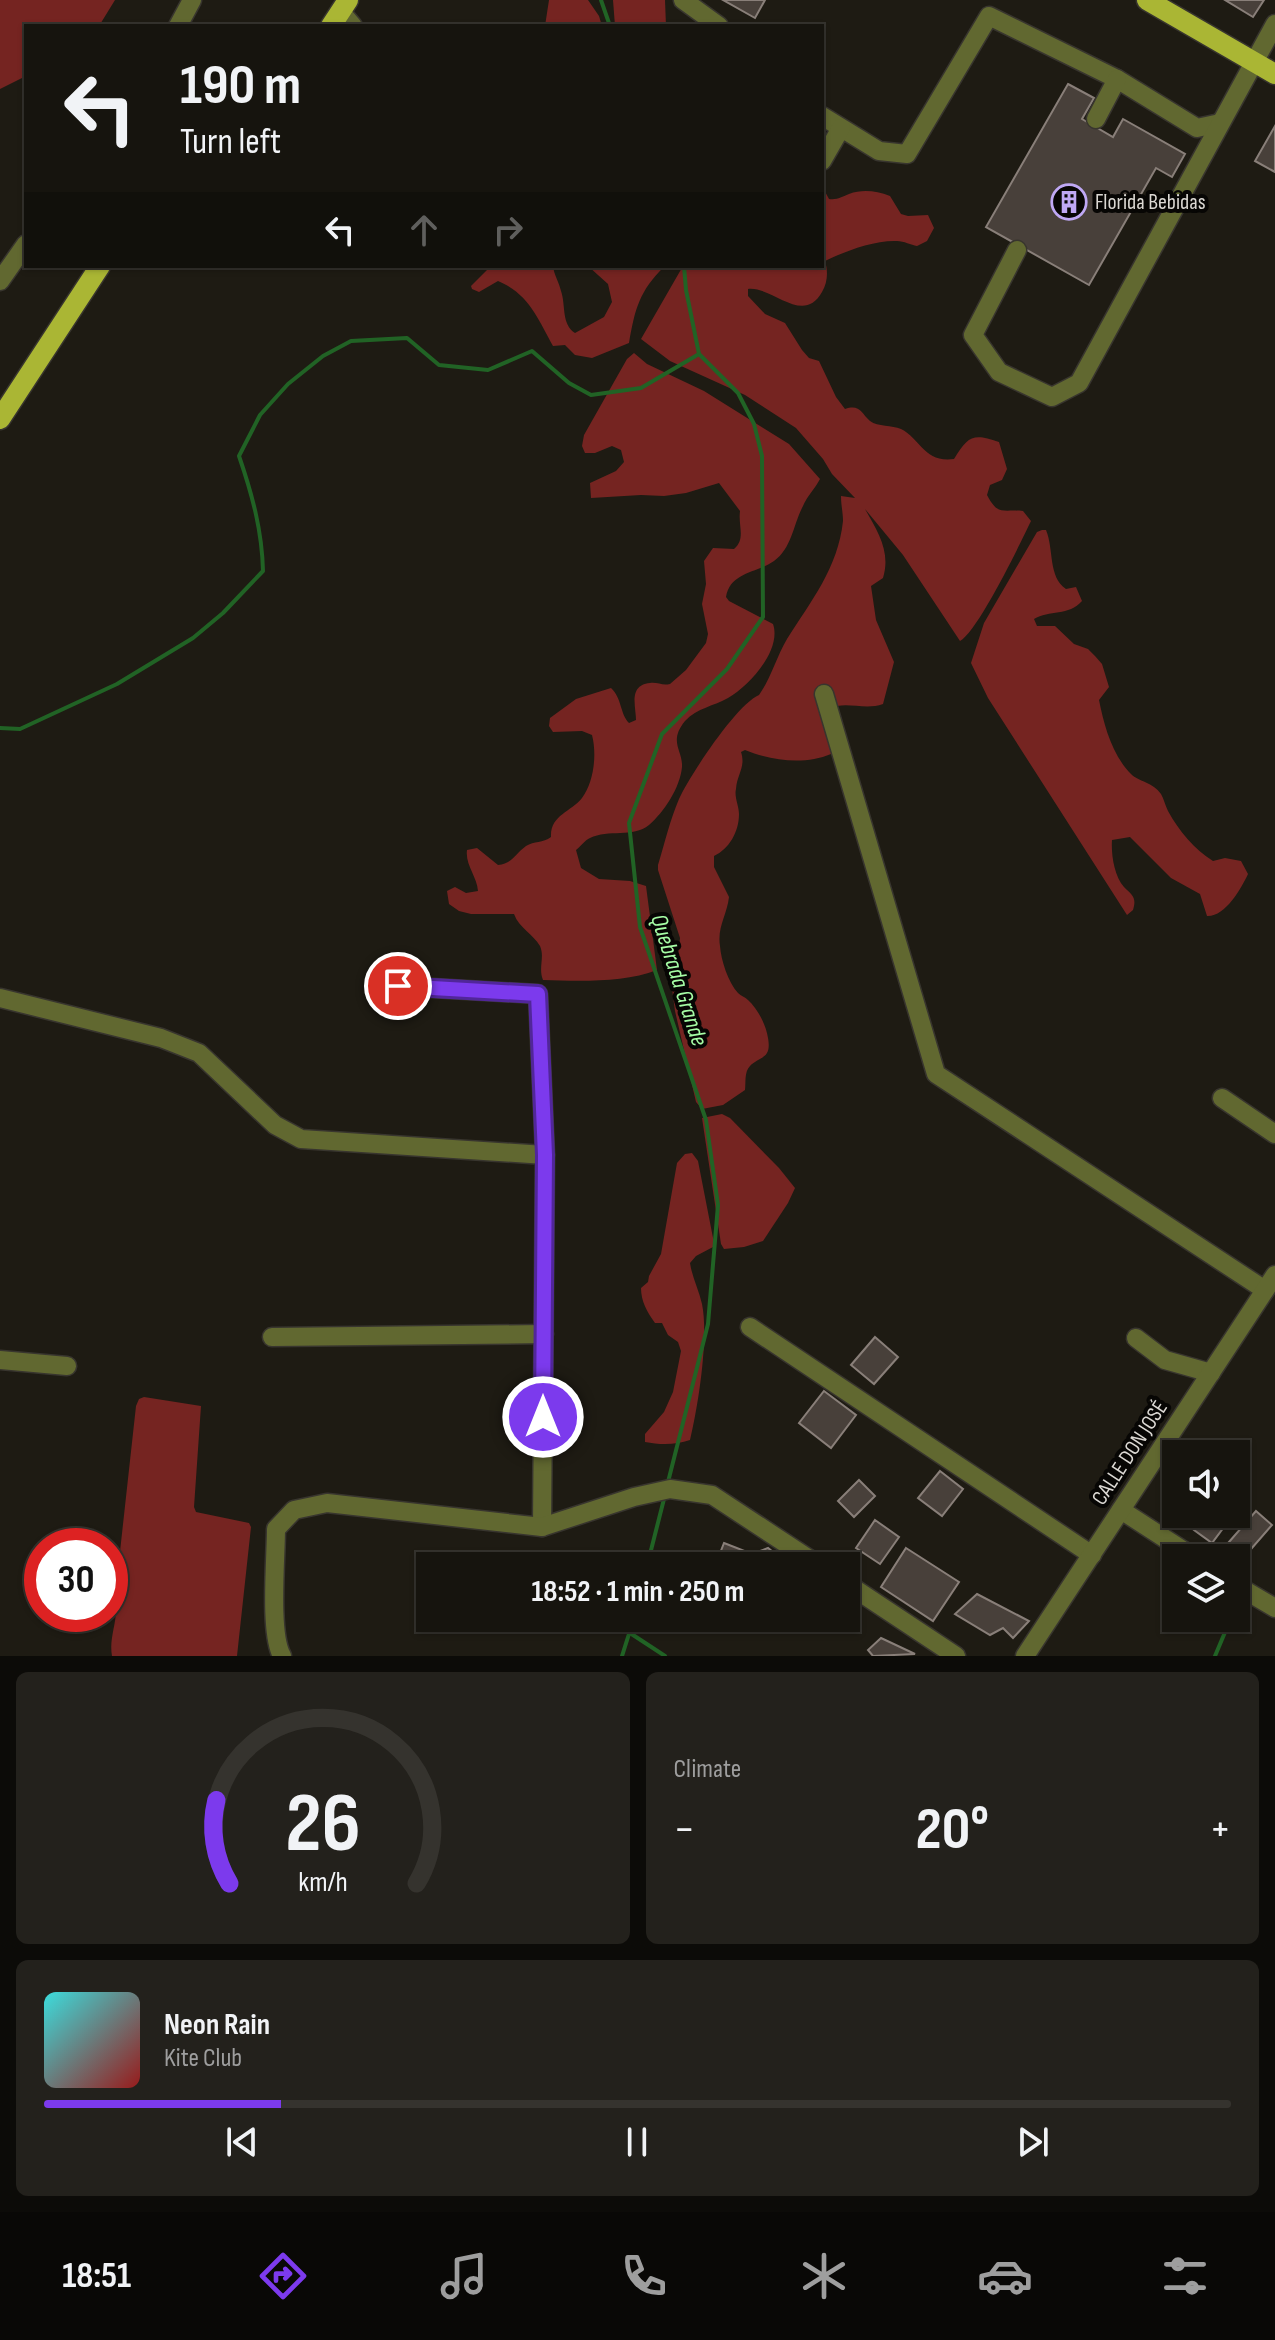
<!DOCTYPE html>
<meta charset="utf-8">
<style>
body{margin:0;font-family:"Sofia Sans Condensed",sans-serif;background:#23211c;color:#f1f3f6;height:100vh;display:flex;flex-direction:column;font-size:30px;white-space:nowrap}
*{box-sizing:border-box;margin:0}
p{font-size:26px;color:#9e9e9e}
.icon{flex:none;width:44px;height:44px;fill:none;stroke:currentColor;stroke-width:2;stroke-linecap:round;stroke-linejoin:round}
.map{position:relative;height:1656px;overflow:hidden}
.panel{display:flex;flex-direction:column;gap:16px;padding:16px;background:#0c0b08;flex:1}
.panel>*{flex:none}
.hud{position:absolute;left:24px;top:24px;width:800px;height:244px;border-radius:0px;box-shadow:0 2px 6px #0004,0 0 0 2px #35332e;background:#16140e;color:#f1f3f6;overflow:hidden}
.buttons{position:absolute;left:1162px;top:1440px;display:grid;gap:16px}
.buttons a{display:grid;place-items:center;width:88px;height:88px;border-radius:0px;background:#16140e;box-shadow:0 2px 6px #0004,0 0 0 2px #35332e;font-size:40px}
.speed{position:absolute;left:24px;top:1528px;display:flex;gap:16px;font-size:40px;font-weight:700;text-align:center}
.speed>*{display:grid;place-content:center;width:104px;height:104px;border-radius:50%;background:#16140e;box-shadow:0 2px 6px #0004,0 0 0 2px #35332e;line-height:1}
.speed .limit{border:12px solid #d22;background:#fff;color:#111}
.pin{position:absolute;display:grid;place-items:center;width:68px;height:68px;color:#fff;margin:-34px;border:4px solid #fff;border-radius:50%;box-shadow:0 2px 8px #0007}
.me{position:absolute;width:88px;margin:-44px;rotate:0deg;stroke-linejoin:round;filter:drop-shadow(0 0 6px #0008)}
.turn{display:flex;align-items:center;gap:28px;height:168px;padding:0 24px;font-size:36px}
.turn .icon{width:104px;height:104px;stroke-width:2.5}
.turn b{display:block;font-size:56px;line-height:68px}
.lanes{display:flex;align-items:center;height:76px;padding:0 24px;background:#0003;justify-content:center;gap:40px;direction:ltr}
.lanes .off{opacity:.35}
.big{font-size:60px;font-weight:700;line-height:1.1}
.panel .card{flex:1;display:flex;flex-direction:column;justify-content:center;gap:12px;min-width:0;padding:0 28px;border-radius:12px;background:#23211c}
.panel .dial{align-items:center;gap:0}
.dial svg{height:208px;overflow:visible;fill:none;stroke:#35332e;stroke-width:7;stroke-linecap:round;text-anchor:middle}
.dial text{fill:#f1f3f6;stroke:none}
.song{display:flex;align-items:center;gap:24px}
.cover{width:96px;height:96px;border-radius:12px;background:linear-gradient(135deg,hsl(180 70% 55%),hsl(0 70% 35%))}
.played{height:8px;border-radius:4px;background:linear-gradient(90deg,#7c3aed 20%,#35332e 20%)}
.keys{display:flex;justify-content:space-around;direction:ltr}
.heat{display:flex;justify-content:space-between;align-items:center;font-size:44px;direction:ltr}
.panel .tiles{flex:1;display:grid;gap:16px;grid-template-columns:1fr 1fr}
.card:last-child{grid-column:span 2}
.trip{position:absolute;left:416px;top:1552px;width:444px;height:80px;border-radius:0px;background:#16140e;box-shadow:0 2px 6px #0004,0 0 0 2px #35332e;font-weight:700;line-height:80px;text-align:center}
.dock{display:flex;height:128px;justify-content:space-around;align-items:center;background:#090806;color:#9e9e9e}
.dock .icon{width:56px;height:56px}
.dock .on{color:#7c3aed}
.dock b{font-size:36px;color:#f1f3f6}
.map>svg:first-child{display:block}
.forest{fill:#752421}
.lines{fill:none;stroke-linecap:round;stroke-linejoin:round}
.stream{stroke:#216325;stroke-width:4}
.building{fill:#48403a;stroke:#897f79;stroke-width:2}
.minor-casing{stroke:#38352e;stroke-width:21}
.major-casing{stroke:#38352e;stroke-width:23}
.minor{stroke:#616830;stroke-width:18}
.major{stroke:#aab634;stroke-width:20}
.route-casing{stroke:#51269a;stroke-width:20}
.route{stroke:#7c3aed;stroke-width:14}
.labels{text-anchor:middle;dominant-baseline:central;stroke-width:8;stroke-linejoin:round;paint-order:stroke}
.poi-label{font-size:22px;fill:#dbd8d3;stroke:#070604;text-anchor:start}
.street-label{font-size:22px;fill:#dbd8d3;stroke:#070604}
.water-label{font-size:24px;font-style:italic;fill:#a6fda5;stroke:#070604}
</style>
<div class="map">
<svg width="1275" height="1656" viewBox="0 0 1275 1656">
<rect width="100%" height="100%" fill="#1e1b13"/>
<g class="forest">
<path d="M0,0H115L99,26H26V76L0,89Z"/>
<path d="M549,0H588L599,16L602,26H545Z"/>
<path d="M613,0H665L666,26H615Z"/>
<path d="M822,186L829,199C838,200 841,197 849,194C863,189 876,191 890,196L901,214L908,216L928,215L934,228L927,241L917,246C911,245 904,241 897,241C875,240 845,251 825,261C828,271 828,282 822,292C803,326 773,286 748,289V296L765,314L785,323L802,350L809,358L819,361L836,397L845,409C860,404 861,413 870,421C878,427 892,425 901,429C921,439 924,463 954,459C968,436 973,433 999,442L1007,469L1002,480L990,485L987,495C998,516 1002,509 1023,511L1031,521C1020,544 978,631 960,641L903,555L865,509C878,532 891,552 883,578L871,586L876,620L894,662L883,704C864,711 845,700 829,709L834,747L831,754C805,765 772,761 745,750L741,752C746,767 737,774 736,789C734,797 739,806 739,814C739,832 729,849 714,856V867L729,897C727,915 717,927 720,946C721,960 728,982 738,993C741,996 745,997 748,1000C758,1009 766,1025 768,1038C772,1060 759,1056 750,1066C744,1072 746,1083 745,1090L723,1105L702,1109L696,1102L675,1011L671,981L676,978L680,938L658,870V865C665,842 670,820 679,799C690,775 737,704 759,695C771,678 776,658 787,639C811,601 838,568 843,521C843,513 841,505 841,496L855,498L832,474L823,459L796,428L745,395L670,361L641,339L683,266H822Z"/>
<path d="M491,266H553C554,275 559,282 561,291C566,305 561,324 575,333L604,317L612,302L608,284L588,266H665C639,291 635,309 629,343L592,358L575,355L565,345L553,346C538,319 529,294 498,281L479,292L472,289L471,286Z"/>
<path d="M634,353L647,364L704,391L789,444L820,479C815,489 807,496 803,506C793,525 792,548 774,561C757,573 730,572 726,597L729,601L773,624C782,650 749,686 728,698C714,706 697,708 685,721C668,742 683,750 682,767C680,788 664,812 649,825C633,838 608,829 590,838C585,840 580,847 576,850L581,868L599,879L630,881L646,886L657,970C624,983 578,981 543,980C538,968 545,957 540,946C533,934 519,928 514,914H471L459,911L449,904L447,891L455,887L466,893L478,891C477,876 465,865 467,850L477,848L498,865C512,864 515,854 526,846C534,841 543,843 551,837C550,815 571,812 582,798C594,782 597,754 592,735L582,731L553,732L549,726L550,718L576,699L611,688C622,698 620,714 629,723L636,720C636,707 628,685 650,683C658,682 662,686 670,684L686,670L706,643L708,634L702,604L706,584L704,561L713,548L734,549C746,539 738,526 740,511L719,483L686,493L664,496L641,495L591,498L590,483L616,471L624,462L621,450L612,446L595,453H585L582,446L584,435L627,359Z"/>
<path d="M1042,530H1046C1054,549 1048,577 1066,589L1076,587L1082,601C1069,616 1049,610 1034,619L1037,626H1055L1074,644L1088,649L1095,656L1102,664L1109,687L1099,700C1104,725 1112,755 1131,774C1139,782 1153,782 1161,794C1164,799 1165,805 1168,811C1179,831 1194,849 1213,861L1225,858L1241,861L1248,874C1241,889 1225,917 1207,916L1200,894L1171,878L1130,837L1112,840C1111,854 1114,876 1124,887C1132,895 1137,897 1133,910L1127,915L988,698L971,663L984,623L1037,532Z"/>
<path d="M722,1114L730,1118L779,1168L795,1188L788,1203L763,1241L744,1247L724,1249L721,1244L702,1118Z"/>
<path d="M692,1153L698,1161L714,1243L713,1247L696,1256L690,1263C692,1277 699,1290 702,1304C709,1338 698,1407 690,1440C676,1445 660,1445 645,1442V1434L664,1412L673,1392L681,1351L678,1342L668,1335L662,1323H655C647,1312 641,1301 641,1288L648,1282L649,1276L661,1254L677,1163L685,1154Z"/>
<path d="M144,1397L201,1406L194,1507L196,1512L249,1523L251,1527L237,1656H112C109,1640 116,1625 116,1610C116,1605 115,1601 115,1597L136,1406L139,1399Z"/>
</g>
<g class="lines">
<g class="stream">
<path d="M601,0L610,26"/>
<path d="M0,728L20,729L117,684L193,638L223,613L263,571C262,530 252,494 239,456L260,415L288,384L323,356L351,341L407,338L439,365L488,370L532,351L569,383L591,395L641,388L699,354"/>
<path d="M668,1482L708,1324L718,1205L706,1120L640,927L629,823L662,734L727,669L763,617L762,456L754,424L738,393L699,354L686,290L684,266"/>
<path d="M647,1566L665,1495"/>
<path d="M630,1633L665,1656"/>
<path d="M622,1656L634,1618"/>
<path d="M1215,1656L1231,1618"/>
</g>
</g>
<g class="building">
<path d="M723,0H765L755,18Z"/>
<path d="M1225,0H1264L1253,17Z"/>
<path d="M1068,84L1094,98L1082,119L1113,137L1123,119L1185,154L1172,177L1156,168L1089,285L986,227Z"/>
<path d="M1275,126V172L1255,161Z"/>
<path d="M875,1337L898,1357L874,1384L851,1365Z"/>
<path d="M824,1391L856,1415L831,1448L799,1423Z"/>
<path d="M940,1471L963,1489L942,1516L918,1498Z"/>
<path d="M859,1480L875,1496L854,1517L838,1501Z"/>
<path d="M1256,1511L1272,1525L1245,1556L1229,1542Z"/>
<path d="M1206,1514L1230,1519L1212,1543L1194,1530Z"/>
<path d="M875,1520L899,1537L880,1564L856,1548Z"/>
<path d="M724,1543L752,1554L768,1548L790,1566H715Z"/>
<path d="M906,1548L959,1582L933,1621L881,1587Z"/>
<path d="M977,1594L1029,1621L1013,1638L1003,1628L990,1635L955,1614Z"/>
<path d="M881,1638L915,1654L873,1656L868,1650Z"/>
</g>
<g class="lines">
<defs>
<g id="minor">
<path d="M683,0L719,26"/>
<path d="M342,13L353,26"/>
<path d="M178,26L192,0"/>
<path d="M822,116L879,151L907,154L989,16L1117,79L1197,128L1220,123"/>
<path d="M1096,119L1117,79"/>
<path d="M822,161L841,128"/>
<path d="M1017,250L973,335L999,372L1052,397L1079,383L1275,24"/>
<path d="M0,281L26,244"/>
<path d="M824,694L936,1074L1265,1290"/>
<path d="M398,986L538,994L545,1155"/>
<path d="M0,998L161,1038L199,1053L275,1125L301,1139L545,1155L542,1527"/>
<path d="M1222,1098L1275,1134"/>
<path d="M750,1327L1092,1555"/>
<path d="M272,1337L544,1334"/>
<path d="M1136,1338L1165,1360L1211,1373"/>
<path d="M0,1360L67,1366"/>
<path d="M1121,1510L1195,1558"/>
<path d="M846,1583L956,1656"/>
<path d="M1236,1585L1275,1608"/>
<path d="M282,1656C269,1633 276,1558 276,1529L294,1510L327,1503L542,1527L634,1497L670,1489L712,1495L820,1566"/>
<path d="M1025,1656L1275,1275"/>
</g>
<g id="major">
<path d="M1147,0L1275,74"/>
<path d="M331,26L348,0"/>
<path d="M0,419L100,266"/>
</g>
</defs>
<use href="#minor" class="minor-casing"/>
<use href="#major" class="major-casing"/>
<use href="#minor" class="minor"/>
<use href="#major" class="major"/>
</g>
<g class="lines">
<defs>
<path id="route" d="M398,986L538,994L545,1155L543,1417"/>
</defs>
<use href="#route" class="route-casing"/>
<use href="#route" class="route"/>
</g>
<defs>
<symbol id="building-ring" viewBox="-11 -11 22 22"><circle r="9.5" fill="#070604" stroke="#bfa8f4" stroke-width="1.5"/><path d="M-4-6H4V6H1V3H-1V6H-4ZM-2.5-4.3h1.7v1.8h-1.7ZM.8-4.3h1.7v1.8H.8ZM-2.5-1h1.7V.8h-1.7ZM.8-1h1.7V.8H.8Z" fill="#bfa8f4"/></symbol>
</defs>
<g fill-rule="evenodd">
<use href="#building-ring" x="1049" y="182" width="40" height="40"/>
</g>
<g class="labels">
<g class="poi-label">
<text x="1095" y="202">Florida Bebidas</text>
</g>
<g class="street-label">
<text transform="translate(1130 1453) rotate(-57)">CALLE DON JOSÉ</text>
</g>
<g class="water-label">
<text transform="translate(679 980) rotate(72)">Quebrada Grande</text>
</g>
</g>
</svg>
<div class="buttons">
<a><svg class="icon" aria-label="sound" viewBox="0 0 24 24"><path d="M4 9h4l5-4v14l-5-4H4zM17 9q2 3 0 6"/></svg></a>
<a><svg class="icon" aria-label="layers" viewBox="0 0 24 24"><path d="M12 4l9 5-9 5-9-5zM3 14l9 5 9-5"/></svg></a>
</div>
<div class="speed"><div class="limit">30</div></div>
<div class="pin" style="left:398px;top:986px;background:#d93025"><svg class="icon" aria-label="arrive" viewBox="0 0 24 24"><path d="M6 21V4h12l-3 4 3 4H6"/></svg></div>
<svg class="me" style="left:543px;top:1417px" viewBox="-20 -20 40 40"><circle r="17" fill="#7c3aed" stroke="#fff" stroke-width="3"/><path d="M0-11L8 9 0 5-8 9z" fill="#fff"/></svg>
<div class="trip">18:52 · 1 min · 250 m</div>
<div class="hud">
<div class="turn"><svg class="icon" aria-label="left" viewBox="0 0 24 24"><path d="M17 20v-9H6M10 6l-5 5 5 5"/></svg><div><b>190 m</b>Turn left</div></div>
<div class="lanes"><svg class="icon" aria-label="left" viewBox="0 0 24 24"><path d="M17 20v-9H6M10 6l-5 5 5 5"/></svg><svg class="icon off" aria-label="ahead" viewBox="0 0 24 24"><path d="M12 20V5M6 11l6-6 6 6"/></svg><svg class="icon off" aria-label="right" viewBox="0 0 24 24"><path d="M7 20v-9h11M14 6l5 5-5 5"/></svg></div>
</div>
</div>
<section class="panel">
<div class="tiles">
<div class="card dial"><svg viewBox="0 0 100 80">
<path d="M14 69A42 42 0 1 1 86 69"/>
<path d="M14 69A42 42 0 0 1 9 37" stroke="#7c3aed"/>
<text x="50" y="56" font-size="32" font-weight="700">26</text>
<text x="50" y="72" font-size="11">km/h</text>
</svg></div>
<div class="card"><p>Climate</p>
<div class="heat"><a>−</a><b class="big">20°</b><a>+</a></div>
</div>
<div class="card">
<div class="song"><i class="cover"></i><div><b>Neon Rain</b><p>Kite Club</p></div></div>
<div class="played"></div>
<div class="keys"><svg class="icon" aria-label="previous" viewBox="0 0 24 24"><path d="M18 5L8 12l10 7zM5 5v14"/></svg><svg class="icon" aria-label="pause" viewBox="0 0 24 24"><path d="M8 5v14M16 5v14"/></svg><svg class="icon" aria-label="next" viewBox="0 0 24 24"><path d="M6 5l10 7-10 7zM19 5v14"/></svg></div>
</div>
</div>
</section>
<nav class="dock">
<b>18:51</b>
<svg class="icon on" aria-label="directions" viewBox="0 0 24 24"><path d="M12 3l9 9-9 9-9-9zM9 14v-3h6M13 9l2 2-2 2"/></svg>
<svg class="icon" aria-label="music" viewBox="0 0 24 24"><path d="M9 18V5l10-2v13"/><circle cx="6" cy="18" r="3"/><circle cx="16" cy="16" r="3"/></svg>
<svg class="icon" aria-label="phone" viewBox="0 0 24 24"><path d="M5 4h4l2 5-3 2q2 4 5 5l2-3 5 2v4C11 20 4 13 5 4z"/></svg>
<svg class="icon" aria-label="climate" viewBox="0 0 24 24"><path d="M12 3v18M4 7l16 10M4 17L20 7"/></svg>
<svg class="icon" aria-label="car" viewBox="0 0 24 24"><path d="M5 17H2v-5l4-1 3-4h7l3 4 3 1v5h-3M9 17h6M6 11h13"/><circle cx="7" cy="17" r="2"/><circle cx="17" cy="17" r="2"/></svg>
<svg class="icon" aria-label="filters" viewBox="0 0 24 24"><path d="M4 7h16M4 17h16"/><circle cx="9" cy="7" r="2"/><circle cx="15" cy="17" r="2"/></svg>
</nav>
